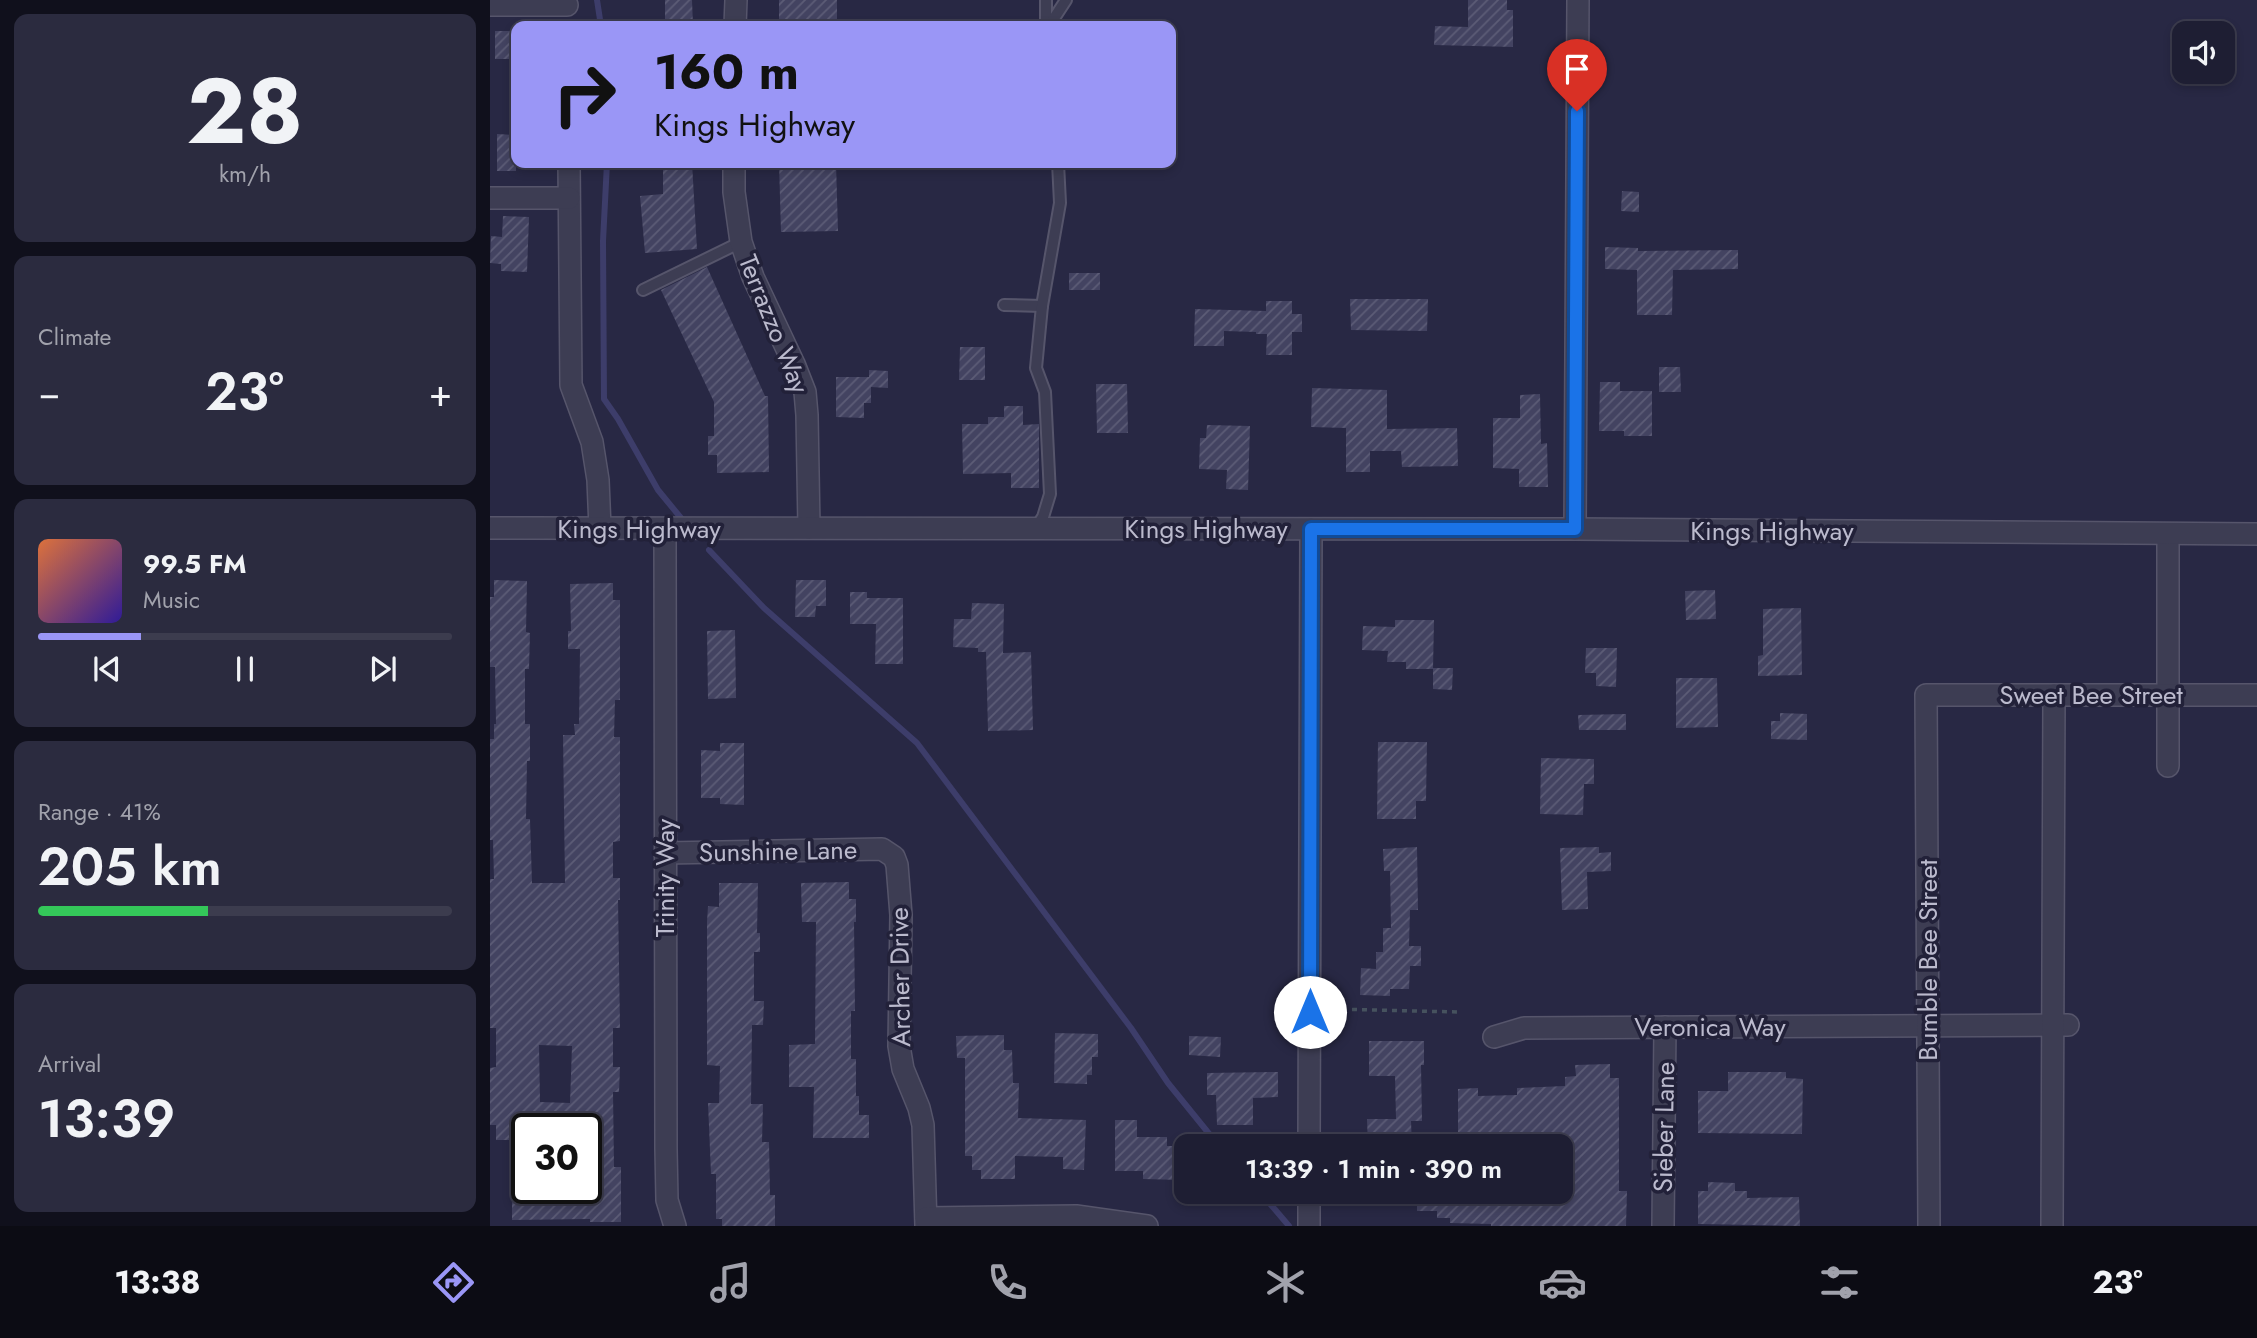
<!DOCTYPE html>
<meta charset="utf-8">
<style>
body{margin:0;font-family:Jost,sans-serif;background:#2b2b3f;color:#f1f3f6;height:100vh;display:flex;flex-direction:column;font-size:26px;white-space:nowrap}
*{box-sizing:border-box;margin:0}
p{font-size:23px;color:#a1a2ac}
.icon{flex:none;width:38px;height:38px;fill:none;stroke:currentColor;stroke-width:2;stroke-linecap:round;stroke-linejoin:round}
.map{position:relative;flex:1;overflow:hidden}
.panel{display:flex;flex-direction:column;gap:14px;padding:14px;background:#10101c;width:490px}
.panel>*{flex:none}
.top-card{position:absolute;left:21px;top:21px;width:665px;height:147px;border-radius:14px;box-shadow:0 4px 10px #0003,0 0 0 2px #3c3c4e;background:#9a96f6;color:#111;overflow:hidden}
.buttons{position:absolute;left:1682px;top:21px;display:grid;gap:14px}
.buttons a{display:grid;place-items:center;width:63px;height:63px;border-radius:14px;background:#1e1e33;box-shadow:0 4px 10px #0003,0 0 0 2px #3c3c4e;font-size:35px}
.speed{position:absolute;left:21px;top:1113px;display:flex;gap:14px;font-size:35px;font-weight:700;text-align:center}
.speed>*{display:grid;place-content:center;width:91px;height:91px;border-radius:50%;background:#1e1e33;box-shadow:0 4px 10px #0003,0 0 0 2px #3c3c4e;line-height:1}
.speed .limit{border:4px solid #111;border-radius:10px;background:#fff;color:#111}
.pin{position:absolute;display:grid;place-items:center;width:60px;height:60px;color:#fff;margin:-72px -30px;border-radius:50% 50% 50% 0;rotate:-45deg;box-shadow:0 0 7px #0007}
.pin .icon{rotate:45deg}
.me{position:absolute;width:77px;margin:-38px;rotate:0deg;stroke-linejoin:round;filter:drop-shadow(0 0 5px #0008)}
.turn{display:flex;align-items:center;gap:24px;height:147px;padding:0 28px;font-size:32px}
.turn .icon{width:91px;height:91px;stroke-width:2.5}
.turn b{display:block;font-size:49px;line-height:60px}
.big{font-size:52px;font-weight:600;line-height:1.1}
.panel .tile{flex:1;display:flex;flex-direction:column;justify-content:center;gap:10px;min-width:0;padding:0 24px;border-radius:14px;background:#2b2b3f}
.panel .dial{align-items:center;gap:0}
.dial b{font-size:91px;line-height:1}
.song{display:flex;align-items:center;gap:21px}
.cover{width:84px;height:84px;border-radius:10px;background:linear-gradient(135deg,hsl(20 70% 55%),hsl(250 70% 35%))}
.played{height:7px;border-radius:4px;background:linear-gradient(90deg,#9a96f6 25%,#3c3c4e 25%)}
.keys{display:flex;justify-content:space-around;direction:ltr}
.heat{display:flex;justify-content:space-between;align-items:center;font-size:38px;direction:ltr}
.charge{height:10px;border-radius:5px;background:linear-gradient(90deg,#34c759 41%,#3c3c4e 0)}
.trip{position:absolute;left:684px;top:1134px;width:399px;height:70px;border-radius:14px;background:#1e1e33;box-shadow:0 4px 10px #0003,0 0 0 2px #3c3c4e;font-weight:600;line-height:70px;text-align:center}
.menu{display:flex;height:112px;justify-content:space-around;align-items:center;background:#0c0c14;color:#a1a2ac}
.menu .icon{width:49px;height:49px}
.menu .selected{color:#9a96f6}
.menu b{font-size:32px;color:#f1f3f6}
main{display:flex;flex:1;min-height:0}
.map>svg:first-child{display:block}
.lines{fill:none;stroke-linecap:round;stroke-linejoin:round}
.stream{stroke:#3d3d6a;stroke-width:6}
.building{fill:url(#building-hatch);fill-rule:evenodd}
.service-casing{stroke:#56556b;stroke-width:14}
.minor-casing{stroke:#56556b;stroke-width:24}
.tertiary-casing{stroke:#56556b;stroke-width:24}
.path{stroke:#46525e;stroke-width:3.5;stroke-dasharray:5 5;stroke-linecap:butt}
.service{stroke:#3d3d53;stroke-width:10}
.minor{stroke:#3d3d53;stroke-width:21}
.tertiary{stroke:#3d3d53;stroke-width:21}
.route-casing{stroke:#114b97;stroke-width:18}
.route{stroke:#1a73e8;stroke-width:12}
.labels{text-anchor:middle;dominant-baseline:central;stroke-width:7;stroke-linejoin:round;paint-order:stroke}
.street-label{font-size:26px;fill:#bbbacd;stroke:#222139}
</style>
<main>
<section class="panel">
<div class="tile dial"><b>28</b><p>km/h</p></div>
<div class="tile"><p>Climate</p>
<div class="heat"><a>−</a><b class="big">23°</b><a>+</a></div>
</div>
<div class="tile">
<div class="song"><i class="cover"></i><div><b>99.5 FM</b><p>Music</p></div></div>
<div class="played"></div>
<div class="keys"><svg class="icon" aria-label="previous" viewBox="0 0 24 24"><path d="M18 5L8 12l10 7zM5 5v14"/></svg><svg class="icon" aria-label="pause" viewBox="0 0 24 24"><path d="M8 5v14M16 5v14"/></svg><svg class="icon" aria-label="next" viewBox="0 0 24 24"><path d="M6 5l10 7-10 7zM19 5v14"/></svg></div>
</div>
<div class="tile"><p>Range · 41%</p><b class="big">205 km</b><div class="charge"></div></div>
<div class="tile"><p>Arrival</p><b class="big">13:39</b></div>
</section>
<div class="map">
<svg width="1767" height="1226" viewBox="0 0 1767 1226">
<defs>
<pattern id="building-hatch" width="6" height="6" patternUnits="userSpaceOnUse" patternTransform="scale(1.75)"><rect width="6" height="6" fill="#434361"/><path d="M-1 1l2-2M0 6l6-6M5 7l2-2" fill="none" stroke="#5c5c76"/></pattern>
</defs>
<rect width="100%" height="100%" fill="#282844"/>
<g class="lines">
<g class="stream">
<path d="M107,0L111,26"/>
<path d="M117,163L113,241L114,399L128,419L168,490L191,518"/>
<path d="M219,550L274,608L427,743L641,1028L678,1083L729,1146"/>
<path d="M770,1192L799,1226"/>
</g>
</g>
<g class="building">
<path d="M175,0H202L203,26H175Z"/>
<rect x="289" y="0" width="58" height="25"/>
<path d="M978,0H1017V10H1023V47L944,45L945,26L978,27Z"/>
<rect x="5" y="31" width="21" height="28"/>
<path d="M7,134L26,135V171H7Z"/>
<path d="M173,163H202L207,249L155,253L150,196L173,194Z"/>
<path d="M289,163H346L348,231L291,232Z"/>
<path d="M1132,191L1149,192V212L1131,211Z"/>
<path d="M13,216L39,217L37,272L11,271V264L0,263L1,236L12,237Z"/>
<path d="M1115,247L1148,248V251L1248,250V269L1183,270L1182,315H1147V270L1115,269Z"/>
<path d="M217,267L275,396H278L279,472L227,473V455H218V436H224V402L171,290Z"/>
<rect x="579" y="273" width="31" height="17"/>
<path d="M860,299H938L937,331L861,330Z"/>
<path d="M776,301H802V314H812V332H802V355H776L777,334H766V332L734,331V346H704L705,309L776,311Z"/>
<path d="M470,347H495V380H469Z"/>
<path d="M1169,367H1190L1191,392H1169Z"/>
<path d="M379,370L398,371V388L381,387V403H374V418L346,417V377H379Z"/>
<path d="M1110,382H1130V391H1162V436H1134V431H1109Z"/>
<path d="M606,384H637L638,433H607Z"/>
<path d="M822,388L897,390V429L967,428L968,466L912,467L911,451H880V472H856V428L821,427Z"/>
<path d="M1050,394L1051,444L1057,443L1058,487H1029V469L1003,468V418H1030V395Z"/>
<path d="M514,406H533V425L549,424V488H521V473L473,474L472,424H498V417H514Z"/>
<path d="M717,425L760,426L758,490L736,489L737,470L709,469L710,438H716Z"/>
<path d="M4,580L37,581L36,632L40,633L39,669H35V724H40V761H37L36,819H40L42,883H75L73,735H85L84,724H89L90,649H78V631H81L80,584L123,583V600H130V700H125L124,737H130V841L123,842V878H130V900H128L130,1028H123V1067H130L129,1092H123L124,1167H131V1222H100V1219L22,1220V1195H37V1188H55V1194H100V1141H96V1129H80V1121H42V1129H37V1140H6V1125H0V1068L6,1067V1028H0V879H4L3,840H0V739H4V724H6L5,667H0V597H4ZM49,1045L82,1046L80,1103L50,1102Z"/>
<path d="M306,580H336V606H326L325,617H305Z"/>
<path d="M1225,590L1226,619L1196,620L1195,591Z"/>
<path d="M360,592H377V598H413V664H385L386,624H360Z"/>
<path d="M482,603L514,604L513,653L541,652L543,730L498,731L496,652H488V648L463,647L464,619H481Z"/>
<path d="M1311,608L1312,675L1268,676V656L1273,655V609Z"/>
<path d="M905,620H944L943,669H916V662H897L898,651L872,650L873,626L905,627Z"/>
<path d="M245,630L246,698L218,699L217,631Z"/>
<path d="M1096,648H1127L1126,687L1106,686V673H1095Z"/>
<path d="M943,668H963L962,690L943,689Z"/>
<path d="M1186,678H1227L1228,727L1186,728Z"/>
<path d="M1290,713L1317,714V740L1281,739V721H1290Z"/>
<path d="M1136,714V730H1089L1088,715Z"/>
<path d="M888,742H937L936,801H926V819H887Z"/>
<path d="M230,743H254V805L230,804V798H211V750L230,751Z"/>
<path d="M1051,758L1104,759V784H1094L1093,815L1050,814Z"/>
<path d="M927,847L928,910H920L919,946H931V966H920L919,989H900V996L870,995L871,968L886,969V952H893V928H901L900,871H894L893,849Z"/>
<path d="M1109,847V853L1121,852V871L1097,872L1098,909L1072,910L1070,848Z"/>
<path d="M359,882V899H366V922H364L365,1011H361V1059H366V1096H369V1115H379V1138H323L324,1087H299V1045L325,1044L326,922H312L311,883Z"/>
<path d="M229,883H268L267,933H270V952H264V1001H274L273,1025H262L261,1104H273L272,1142H279L280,1195H285V1226H232V1219H226V1174H221L218,1103H229L230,1066L217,1065V922L218,906L229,907Z"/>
<path d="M565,1033L608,1034V1057H602V1075H597V1084L564,1083Z"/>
<path d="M514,1035V1050H522L523,1083H529L528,1118L596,1120L594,1170L573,1169V1157L525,1156V1179H491V1170H482V1156H475V1058H467L466,1036Z"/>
<path d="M699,1036L731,1037L730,1057L699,1055Z"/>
<path d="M879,1041H934V1065H931L932,1121H921L922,1146H878L877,1119H906L905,1076H879Z"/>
<path d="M1120,1064V1078H1129V1191H1137L1136,1226H1001V1224L960,1223V1218H947V1211H927V1192H1071V1187H1075V1146H968V1089L988,1088V1096L1027,1095V1088L1075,1086V1077L1086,1076L1085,1065Z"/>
<path d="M788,1072V1097L763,1098V1125H727L726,1095H717V1073Z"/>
<path d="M1238,1072H1296V1078L1313,1079L1312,1134L1208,1133V1091H1238Z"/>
<path d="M625,1120H647V1137H677V1146H692L691,1180L653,1179V1171H625Z"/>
<path d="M1218,1182L1245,1183V1191H1257V1198L1309,1197L1310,1226L1208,1224V1191H1218Z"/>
</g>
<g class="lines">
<defs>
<g id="service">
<path d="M556,0V26"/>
<path d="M559,26L576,0"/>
<path d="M153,290L251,242"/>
<path d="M514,305L552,306"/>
<path d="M545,529L553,517L560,494L555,392L546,368L552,306L570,203L568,163"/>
</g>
<g id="minor">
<path d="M0,5H77"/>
<path d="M245,26L246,0"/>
<path d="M79,163L81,385L102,442L108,480L110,528"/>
<path d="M244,163V192L251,242L263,277L304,364L315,392L317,415L319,528"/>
<path d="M0,198H79"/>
<path d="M175,529L176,1149L177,1200L185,1226"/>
<path d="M1085,529L1088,0"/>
<path d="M1678,534V766"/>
<path d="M175,853L392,849L404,857L407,865L411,915L409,1046L413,1069L429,1108L433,1125L436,1226"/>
<path d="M1004,1037L1034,1028L1578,1025"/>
<path d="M819,1146L821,529"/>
<path d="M436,1218L586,1216L657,1226"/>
<path d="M819,1226V1192"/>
<path d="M1173,1226L1175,1027"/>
<path d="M1439,1226L1436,695H1767"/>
<path d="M1562,1226L1564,695"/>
</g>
<path id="tertiary" d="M0,528L1085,529L1767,534"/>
</defs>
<use href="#service" class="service-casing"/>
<use href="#minor" class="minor-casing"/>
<use href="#tertiary" class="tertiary-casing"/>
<path class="path" d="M842,1009L968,1012"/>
<use href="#service" class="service"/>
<use href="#minor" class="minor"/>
<use href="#tertiary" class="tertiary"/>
</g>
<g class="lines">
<defs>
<path id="route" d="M820,1012L821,529H1085L1087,111"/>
</defs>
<use href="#route" class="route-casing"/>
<use href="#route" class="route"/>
</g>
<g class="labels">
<g class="street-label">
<text transform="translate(284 324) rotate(68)">Terrazzo Way</text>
<text x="149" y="529">Kings Highway</text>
<text x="716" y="529">Kings Highway</text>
<text x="1282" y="531">Kings Highway</text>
<text x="1601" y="695">Sweet Bee Street</text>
<text transform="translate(288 851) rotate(-1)">Sunshine Lane</text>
<text transform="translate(175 878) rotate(-90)">Trinity Way</text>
<text transform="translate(1438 960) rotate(-90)">Bumble Bee Street</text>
<text transform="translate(410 977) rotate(-91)">Archer Drive</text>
<text x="1220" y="1027">Veronica Way</text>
<text transform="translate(1174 1127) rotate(-89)">Sieber Lane</text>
</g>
</g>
</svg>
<div class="buttons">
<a><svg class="icon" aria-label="sound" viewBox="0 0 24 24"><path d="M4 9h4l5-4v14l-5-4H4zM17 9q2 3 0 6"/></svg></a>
</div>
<div class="speed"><div class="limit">30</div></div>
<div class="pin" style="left:1087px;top:111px;background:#d93025"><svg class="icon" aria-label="arrive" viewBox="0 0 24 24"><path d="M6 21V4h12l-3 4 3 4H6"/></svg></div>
<svg class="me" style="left:820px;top:1012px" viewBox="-20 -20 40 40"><circle r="19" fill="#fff"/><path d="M0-13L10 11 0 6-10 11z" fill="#1a73e8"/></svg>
<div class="trip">13:39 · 1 min · 390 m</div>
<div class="top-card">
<div class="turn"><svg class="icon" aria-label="right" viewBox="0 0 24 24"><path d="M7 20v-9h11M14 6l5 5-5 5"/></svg><div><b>160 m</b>Kings Highway</div></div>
</div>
</div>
</main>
<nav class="menu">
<b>13:38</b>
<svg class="icon selected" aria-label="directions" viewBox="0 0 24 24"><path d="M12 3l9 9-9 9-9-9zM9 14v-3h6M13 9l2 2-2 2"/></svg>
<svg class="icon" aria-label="music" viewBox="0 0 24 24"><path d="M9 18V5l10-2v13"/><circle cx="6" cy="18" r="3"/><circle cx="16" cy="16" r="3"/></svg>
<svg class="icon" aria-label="phone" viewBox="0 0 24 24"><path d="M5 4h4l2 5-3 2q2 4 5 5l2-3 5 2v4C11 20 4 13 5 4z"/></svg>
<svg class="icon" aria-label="climate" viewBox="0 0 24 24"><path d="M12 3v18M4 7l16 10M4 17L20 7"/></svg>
<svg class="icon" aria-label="car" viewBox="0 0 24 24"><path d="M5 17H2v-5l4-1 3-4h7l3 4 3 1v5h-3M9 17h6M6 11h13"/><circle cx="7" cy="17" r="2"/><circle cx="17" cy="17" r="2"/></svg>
<svg class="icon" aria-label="filters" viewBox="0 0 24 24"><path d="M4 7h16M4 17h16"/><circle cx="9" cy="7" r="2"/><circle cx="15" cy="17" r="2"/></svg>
<b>23°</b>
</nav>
